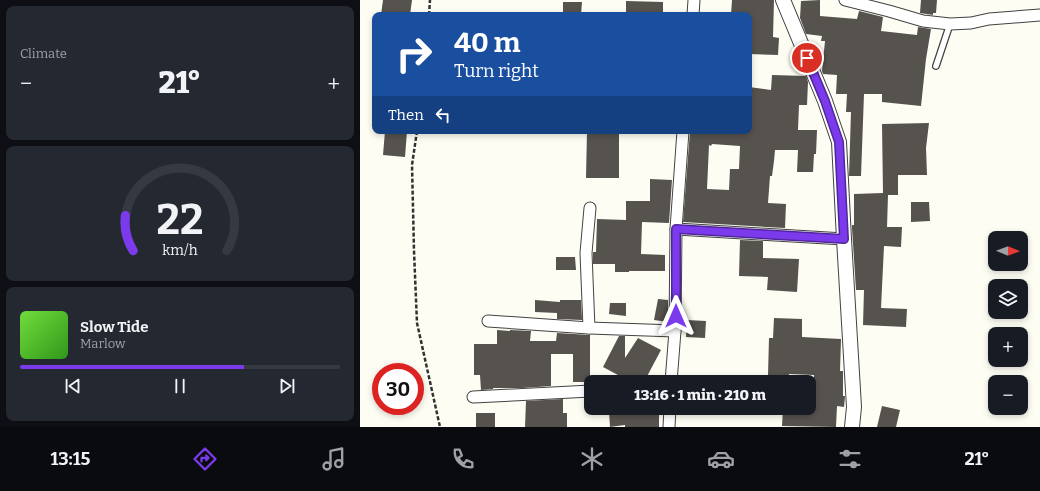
<!DOCTYPE html>
<meta charset="utf-8">
<style>
body{margin:0;font-family:Bitter,serif;background:#242831;color:#f1f3f6;height:100vh;display:flex;flex-direction:column;font-size:15px;white-space:nowrap}
*{box-sizing:border-box;margin:0}
p{font-size:13px;color:#9ea1a6}
.icon{flex:none;width:22px;height:22px;fill:none;stroke:currentColor;stroke-width:2;stroke-linecap:round;stroke-linejoin:round}
.map{position:relative;flex:1;overflow:hidden}
.drawer{display:flex;flex-direction:column;gap:6px;padding:6px;background:#0d0f14;width:360px}
.drawer>*{flex:none}
.guide{position:absolute;left:12px;top:12px;width:380px;height:122px;border-radius:8px;box-shadow:0 2px 6px #0003;background:#1a4fa0;color:#fff;overflow:hidden}
.needle{width:26px;rotate:91deg}
.buttons{position:absolute;left:628px;top:231px;display:grid;gap:8px}
.buttons a{display:grid;place-items:center;width:40px;height:40px;border-radius:8px;background:#171b24;box-shadow:0 2px 6px #0003;font-size:20px}
.speed{position:absolute;left:12px;top:363px;display:flex;gap:8px;font-size:20px;font-weight:700;text-align:center}
.speed>*{display:grid;place-content:center;width:52px;height:52px;border-radius:50%;background:#171b24;box-shadow:0 2px 6px #0003;line-height:1}
.speed .limit{border:6px solid #d22;background:#fff;color:#111}
.pin{position:absolute;display:grid;place-items:center;width:34px;height:34px;color:#fff;margin:-17px;border:2px solid #fff;border-radius:50%;box-shadow:0 1px 4px #0007}
.me{position:absolute;width:44px;margin:-22px;rotate:0deg;stroke-linejoin:round;filter:drop-shadow(0 0 3px #0008)}
.turn{display:flex;align-items:center;gap:14px;height:84px;padding:0 16px;font-size:18px}
.turn .icon{width:52px;height:52px;stroke-width:2.5}
.turn b{display:block;font-size:28px;line-height:34px}
.then{display:flex;align-items:center;height:38px;padding:0 16px;background:#0003;gap:8px;font-size:15px}
.big{font-size:30px;font-weight:800;line-height:1.1}
.drawer .card{flex:1;display:flex;flex-direction:column;justify-content:center;gap:6px;min-width:0;padding:0 14px;border-radius:8px;background:#242831}
.drawer .dial{align-items:center;gap:0}
.dial svg{height:104px;overflow:visible;fill:none;stroke:#363941;stroke-width:7;stroke-linecap:round;text-anchor:middle}
.dial text{fill:#f1f3f6;stroke:none}
.song{display:flex;align-items:center;gap:12px}
.cover{width:48px;height:48px;border-radius:6px;background:linear-gradient(135deg,hsl(100 70% 55%),hsl(110 70% 35%))}
.played{height:4px;border-radius:2px;background:linear-gradient(90deg,#7c3aed 70%,#363941 70%)}
.keys{display:flex;justify-content:space-around;direction:ltr}
.heat{display:flex;justify-content:space-between;align-items:center;font-size:22px;direction:ltr}
.trip{position:absolute;left:224px;top:375px;width:232px;height:40px;border-radius:8px;background:#171b24;box-shadow:0 2px 6px #0003;font-weight:800;line-height:40px;text-align:center}
.menu{display:flex;height:64px;justify-content:space-around;align-items:center;background:#090b0e;color:#9ea1a6}
.menu .icon{width:28px;height:28px}
.menu .active{color:#7c3aed}
.menu b{font-size:18px;color:#f1f3f6}
main{display:flex;flex:1;min-height:0}
.map>svg:first-child{display:block}
.building{fill:#56524d;fill-rule:evenodd}
.lines{fill:none;stroke-linecap:round;stroke-linejoin:round}
.service-casing{stroke:#424242;stroke-width:8}
.minor-casing{stroke:#424242;stroke-width:13}
.tertiary-casing{stroke:#424242;stroke-width:16}
.path{stroke:#313131;stroke-width:2.5;stroke-dasharray:4 2;stroke-linecap:butt}
.service{stroke:#fff;stroke-width:5.5}
.minor{stroke:#fff;stroke-width:11}
.tertiary{stroke:#fff;stroke-width:14}
.route-casing{stroke:#51269a;stroke-width:10}
.route{stroke:#7c3aed;stroke-width:7}
</style>
<main>
<section class="drawer">
<div class="card"><p>Climate</p>
<div class="heat"><a>−</a><b class="big">21°</b><a>+</a></div>
</div>
<div class="card dial"><svg viewBox="0 0 100 80">
<path d="M14 69A42 42 0 1 1 86 69"/>
<path d="M14 69A42 42 0 0 1 8 42" stroke="#7c3aed"/>
<text x="50" y="56" font-size="32" font-weight="700">22</text>
<text x="50" y="72" font-size="11">km/h</text>
</svg></div>
<div class="card">
<div class="song"><i class="cover"></i><div><b>Slow Tide</b><p>Marlow</p></div></div>
<div class="played"></div>
<div class="keys"><svg class="icon" aria-label="previous" viewBox="0 0 24 24"><path d="M18 5L8 12l10 7zM5 5v14"/></svg><svg class="icon" aria-label="pause" viewBox="0 0 24 24"><path d="M8 5v14M16 5v14"/></svg><svg class="icon" aria-label="next" viewBox="0 0 24 24"><path d="M6 5l10 7-10 7zM19 5v14"/></svg></div>
</div>
</section>
<div class="map">
<svg width="680" height="427" viewBox="0 0 680 427">
<rect width="100%" height="100%" fill="#fdfdf3"/>
<g class="building">
<path d="M23,0H52L50,15H21Z"/>
<path d="M372,0H414L413,37L419,38L418,55L389,54V15H371Z"/>
<path d="M460,0V16L497,19L499,11L523,17L521,31L557,35L558,27L571,29L566,59L561,106L522,102V94H504L501,176H489L491,112H486L487,94H476L477,75L463,74L462,71L465,41H461L462,36L446,34L440,18L441,1Z"/>
<path d="M561,0H577L576,13H573V15L560,13Z"/>
<path d="M266,1L303,2V15H283V13H266Z"/>
<path d="M203,2H222L221,15H203Z"/>
<path d="M412,75L446,76L448,82L447,105H439L438,130H457L456,154H454L453,172H437L438,150H415L414,161L412,176H410L408,203L426,204L425,228L323,222L330,131H389V125H392V100H389V87L411,90ZM352,144L380,146L379,169H370L369,190L347,189L349,145L351,146Z"/>
<path d="M569,123L566,148L567,175H538V195H528L527,227H542L541,247L524,246L521,308L547,309L546,327L503,325L504,290H496L492,228V225H494V194L523,193L522,124Z"/>
<path d="M25,131H47L45,157L23,155Z"/>
<path d="M227,131H259V178H226Z"/>
<path d="M290,179L312,180L309,223L282,222L281,254L305,255V271H269V272H255V264H233V252H236L237,219L266,220V201H290Z"/>
<path d="M551,202H569L570,221L551,222Z"/>
<path d="M380,240L403,241V258L439,259L437,292L407,290L408,277L379,276Z"/>
<path d="M196,257H215L216,270H196Z"/>
<path d="M298,299L308,300V322L294,320Z"/>
<path d="M175,300L200,302V300H221L222,320L197,319V313L175,312Z"/>
<path d="M250,303H266V316L249,314Z"/>
<path d="M414,318L442,319V337L481,339L480,371H483V396H485L484,407L477,406L476,427L422,426L423,408H453L454,375L429,374V376L408,375L409,338H413Z"/>
<path d="M327,320L346,321L345,338L326,337Z"/>
<path d="M137,330L150,331V330L171,331L170,341H196L197,333L230,335V382H213V354H191V386L162,388H133V389L121,390L120,375H114V344H137Z"/>
<path d="M259,336H265V358L278,338L301,350L284,382H271L243,367Z"/>
<path d="M203,399V413H207V427H165L166,401Z"/>
<path d="M522,406L540,410L536,427H517Z"/>
<path d="M286,408H299V427H265V425L250,427L249,411L267,410H286Z"/>
<rect x="116" y="413" width="19" height="14"/>
</g>
<g class="lines">
<defs>
<path id="service" d="M576,66L590,24"/>
<g id="minor">
<path d="M485,0L529,11L563,21L590,24L611,23L629,19L680,15"/>
<path d="M333,15L334,0"/>
<path d="M316,229L484,239"/>
<path d="M128,321L229,328L315,331"/>
<path d="M229,328L226,253L230,208"/>
<path d="M311,382L315,331L316,229L323,131"/>
<path d="M113,397L231,391"/>
<path d="M309,427L310,408"/>
</g>
<path id="tertiary" d="M423,0L465,101L479,142L484,239L494,407L492,427"/>
</defs>
<use href="#service" class="service-casing"/>
<use href="#minor" class="minor-casing"/>
<use href="#tertiary" class="tertiary-casing"/>
<g class="path">
<path d="M69,15L70,0"/>
<path d="M57,131L52,165L54,251L57,323L80,427"/>
</g>
<use href="#service" class="service"/>
<use href="#minor" class="minor"/>
<use href="#tertiary" class="tertiary"/>
</g>
<g class="lines">
<defs>
<path id="route" d="M316,316V229L484,239L479,142L465,101L447,58"/>
</defs>
<use href="#route" class="route-casing"/>
<use href="#route" class="route"/>
</g>
</svg>
<div class="buttons">
<a><svg class="needle" viewBox="-14 -14 28 28"><path d="M0-13l5 13h-10z" fill="#e53935"/><path d="M0 13l5-13h-10z" fill="#9ea1a6"/></svg></a>
<a><svg class="icon" aria-label="layers" viewBox="0 0 24 24"><path d="M12 4l9 5-9 5-9-5zM3 14l9 5 9-5"/></svg></a>
<a>+</a>
<a>−</a>
</div>
<div class="speed"><div class="limit">30</div></div>
<div class="pin" style="left:447px;top:58px;background:#d93025"><svg class="icon" aria-label="arrive" viewBox="0 0 24 24"><path d="M6 21V4h12l-3 4 3 4H6"/></svg></div>
<svg class="me" style="left:316px;top:316px" viewBox="-20 -20 40 40"><path d="M0-17L14 15 0 8-14 15z" fill="#7c3aed" stroke="#fff" stroke-width="4"/></svg>
<div class="trip">13:16 · 1 min · 210 m</div>
<div class="guide">
<div class="turn"><svg class="icon" aria-label="right" viewBox="0 0 24 24"><path d="M7 20v-9h11M14 6l5 5-5 5"/></svg><div><b>40 m</b>Turn right</div></div>
<div class="then">Then<svg class="icon" aria-label="left" viewBox="0 0 24 24"><path d="M17 20v-9H6M10 6l-5 5 5 5"/></svg></div>
</div>
</div>
</main>
<nav class="menu">
<b>13:15</b>
<svg class="icon active" aria-label="directions" viewBox="0 0 24 24"><path d="M12 3l9 9-9 9-9-9zM9 14v-3h6M13 9l2 2-2 2"/></svg>
<svg class="icon" aria-label="music" viewBox="0 0 24 24"><path d="M9 18V5l10-2v13"/><circle cx="6" cy="18" r="3"/><circle cx="16" cy="16" r="3"/></svg>
<svg class="icon" aria-label="phone" viewBox="0 0 24 24"><path d="M5 4h4l2 5-3 2q2 4 5 5l2-3 5 2v4C11 20 4 13 5 4z"/></svg>
<svg class="icon" aria-label="climate" viewBox="0 0 24 24"><path d="M12 3v18M4 7l16 10M4 17L20 7"/></svg>
<svg class="icon" aria-label="car" viewBox="0 0 24 24"><path d="M5 17H2v-5l4-1 3-4h7l3 4 3 1v5h-3M9 17h6M6 11h13"/><circle cx="7" cy="17" r="2"/><circle cx="17" cy="17" r="2"/></svg>
<svg class="icon" aria-label="filters" viewBox="0 0 24 24"><path d="M4 7h16M4 17h16"/><circle cx="9" cy="7" r="2"/><circle cx="15" cy="17" r="2"/></svg>
<b>21°</b>
</nav>
